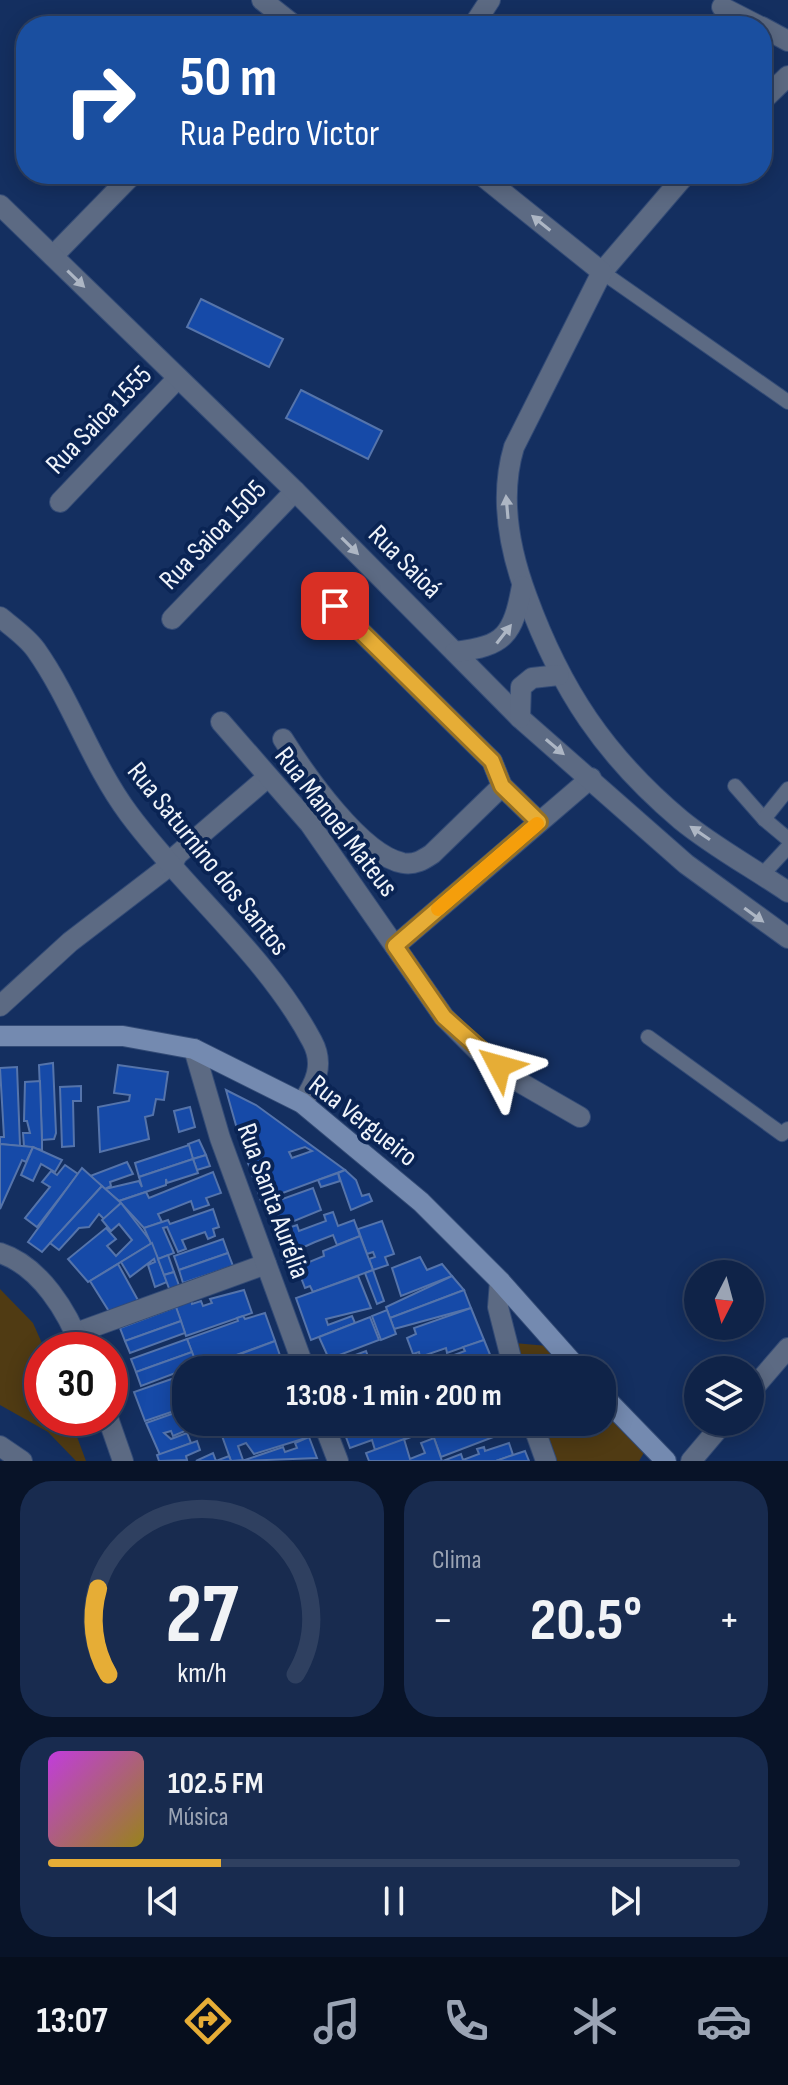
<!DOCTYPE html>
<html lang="pt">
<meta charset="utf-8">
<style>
body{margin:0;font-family:"Sofia Sans Condensed",sans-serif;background:#182b4f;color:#f1f3f6;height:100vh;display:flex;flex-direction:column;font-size:30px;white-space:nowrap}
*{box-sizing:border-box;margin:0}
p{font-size:26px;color:#9ba4b4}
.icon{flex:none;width:44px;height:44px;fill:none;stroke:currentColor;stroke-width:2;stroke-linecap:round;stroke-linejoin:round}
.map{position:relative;height:1461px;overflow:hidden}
.drawer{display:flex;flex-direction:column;gap:20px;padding:20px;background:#081328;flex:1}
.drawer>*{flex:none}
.guide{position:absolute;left:16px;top:16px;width:756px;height:168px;border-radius:32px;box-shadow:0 4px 20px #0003,0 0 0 2px #2f4060;background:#1a4fa0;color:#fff;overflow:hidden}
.needle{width:52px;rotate:186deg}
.fabs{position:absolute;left:684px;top:1260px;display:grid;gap:16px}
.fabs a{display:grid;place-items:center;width:80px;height:80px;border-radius:50%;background:#0f2348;box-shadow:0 4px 20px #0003,0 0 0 2px #2f4060;font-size:40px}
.speed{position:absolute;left:24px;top:1332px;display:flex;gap:16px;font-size:40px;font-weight:700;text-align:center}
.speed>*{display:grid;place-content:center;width:104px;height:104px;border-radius:50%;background:#0f2348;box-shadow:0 4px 20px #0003,0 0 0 2px #2f4060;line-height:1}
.speed .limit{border:12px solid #d22;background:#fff;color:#111}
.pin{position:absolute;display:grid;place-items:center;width:68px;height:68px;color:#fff;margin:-34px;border-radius:16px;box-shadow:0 4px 12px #0006}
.me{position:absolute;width:88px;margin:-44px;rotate:309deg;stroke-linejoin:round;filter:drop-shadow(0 0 6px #0008)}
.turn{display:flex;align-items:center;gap:28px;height:168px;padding:0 32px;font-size:36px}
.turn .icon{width:104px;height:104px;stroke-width:2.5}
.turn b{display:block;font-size:56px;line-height:68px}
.big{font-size:60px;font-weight:700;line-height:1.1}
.drawer .card{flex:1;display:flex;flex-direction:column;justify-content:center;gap:12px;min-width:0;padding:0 28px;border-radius:32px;background:#182b4f}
.drawer .dial{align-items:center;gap:0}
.dial svg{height:208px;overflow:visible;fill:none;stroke:#2f4060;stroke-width:7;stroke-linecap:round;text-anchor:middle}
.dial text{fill:#f1f3f6;stroke:none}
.song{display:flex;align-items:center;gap:24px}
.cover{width:96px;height:96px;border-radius:12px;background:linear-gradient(135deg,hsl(290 70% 55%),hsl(50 70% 35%))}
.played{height:8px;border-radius:4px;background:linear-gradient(90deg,#e6ad36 25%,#2f4060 25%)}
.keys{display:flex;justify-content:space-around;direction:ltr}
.heat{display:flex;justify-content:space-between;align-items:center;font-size:44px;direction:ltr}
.drawer .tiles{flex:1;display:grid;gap:20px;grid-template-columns:1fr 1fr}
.card:last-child{grid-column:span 2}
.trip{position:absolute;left:172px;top:1356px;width:444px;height:80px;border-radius:32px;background:#0f2348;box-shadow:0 4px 20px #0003,0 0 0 2px #2f4060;font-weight:700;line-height:80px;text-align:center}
.menu{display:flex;height:128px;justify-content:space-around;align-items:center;background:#060e1d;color:#9ba4b4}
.menu .icon{width:56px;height:56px}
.menu .active{color:#e6ad36}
.menu b{font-size:36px;color:#f1f3f6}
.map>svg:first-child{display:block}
.green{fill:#503b13}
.building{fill:#164aa8;stroke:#5574ab;stroke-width:2;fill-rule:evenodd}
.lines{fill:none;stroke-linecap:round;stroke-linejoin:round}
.service-casing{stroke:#334b76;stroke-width:16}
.pedestrian-casing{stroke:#334b76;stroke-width:22}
.minor-casing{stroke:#334b76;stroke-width:22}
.tertiary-casing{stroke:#334b76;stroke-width:22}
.secondary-casing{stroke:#334b76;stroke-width:22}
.service{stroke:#5c6a83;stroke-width:14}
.pedestrian{stroke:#5c6a83;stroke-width:20}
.minor{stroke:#5c6a83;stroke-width:20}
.tertiary{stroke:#5c6a83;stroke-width:20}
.secondary{stroke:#748ab0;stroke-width:20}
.oneway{fill:#adb6c4}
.route-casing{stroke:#967023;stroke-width:20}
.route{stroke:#e6ad36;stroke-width:14}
.slow{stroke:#f59e0b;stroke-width:14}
.labels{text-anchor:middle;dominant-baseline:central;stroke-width:8;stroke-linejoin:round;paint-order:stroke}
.street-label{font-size:28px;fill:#f0f4fa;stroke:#0a2454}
</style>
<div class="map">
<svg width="788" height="1461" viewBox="0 0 788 1461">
<rect width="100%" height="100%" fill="#142f60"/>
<g class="green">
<path d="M0,1289L33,1323L45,1350H42V1418H70L86,1461H76L48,1432L0,1405Z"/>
<path d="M514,1343L548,1346L568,1370H521Z"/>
<path d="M602,1407L645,1451L639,1461H552L538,1422H602Z"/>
</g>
<g class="building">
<path d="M201,299L283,339L269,367L187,327Z"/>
<path d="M301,390L382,431L368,459L286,418Z"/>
<path d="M53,1063L56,1133L54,1139L42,1140L39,1065Z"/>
<path d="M118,1065L168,1072L164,1100L156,1099L153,1115L145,1117L149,1139L100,1152L98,1107L129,1101L130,1095L114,1093Z"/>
<path d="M17,1067L20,1146L0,1144V1137H4L0,1068Z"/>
<path d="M40,1081L42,1140V1150L24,1146L23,1133H30L27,1121H24L25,1082Z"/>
<path d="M81,1086V1101H73L74,1146L62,1147L60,1087Z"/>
<path d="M226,1090L256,1105L345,1170L261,1201L246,1157L255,1154L250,1140L241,1143ZM305,1147L312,1151L292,1158L289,1152Z"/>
<path d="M190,1107L195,1127L179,1132L174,1111Z"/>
<path d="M199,1140L206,1155L193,1159L188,1144Z"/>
<path d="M0,1144L33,1147L26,1162L22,1160L0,1209Z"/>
<path d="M189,1145L193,1159L139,1177L135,1163Z"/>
<path d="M33,1147L62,1160L55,1172L41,1164L33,1181L21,1175Z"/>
<path d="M206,1155L210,1166L197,1170L193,1159Z"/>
<path d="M193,1159L198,1173L167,1183L166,1179V1185L119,1201L105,1189L139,1181L142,1187L139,1177Z"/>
<path d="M127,1162L133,1174L110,1182L111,1186L105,1189L90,1176Z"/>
<path d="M65,1165L78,1174L37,1227L25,1218L50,1187L42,1182L51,1171L57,1175Z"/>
<path d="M82,1168L102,1186L42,1252L28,1242Z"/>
<path d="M345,1170L356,1180L362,1196L369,1194L372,1201L351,1210L338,1173Z"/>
<path d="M213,1172L221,1193L206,1198L209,1205L194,1210L191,1201L158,1214L162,1222L144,1228L119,1201L146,1192L149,1198Z"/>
<path d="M338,1173L340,1181L321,1187L318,1180Z"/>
<path d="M102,1186L121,1203L104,1219L99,1214L89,1227L79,1228L59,1250L50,1243Z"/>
<path d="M313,1188L321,1210L282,1226L274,1202Z"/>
<path d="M121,1203L152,1243L88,1282L68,1259L106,1228L116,1239L107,1246L116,1256L132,1240L119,1224L111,1231L102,1220Z"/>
<path d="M213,1209L219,1227L213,1229L215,1236L208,1239L205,1232L182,1240L186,1249L178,1252L167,1227L163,1228L174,1253L158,1259L144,1228L168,1220L170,1224Z"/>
<path d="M333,1212L338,1226L354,1220L360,1236L337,1245L333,1235L315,1242L297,1250L301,1259L285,1266L281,1255L293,1251L291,1245L284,1247L280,1237L291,1234L288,1228L297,1225L299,1231L326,1221L324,1215Z"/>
<path d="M382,1221L394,1254L385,1257L388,1265L373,1270L369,1259L375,1257L373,1252L367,1254L358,1229Z"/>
<path d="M360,1236L373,1270L313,1292L310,1286L305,1288L297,1267L324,1256L323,1251Z"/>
<path d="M223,1239L228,1253L179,1270L174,1256Z"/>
<path d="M152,1243L167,1282L155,1287L148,1265L155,1262L154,1259L130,1277L121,1262Z"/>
<path d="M228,1253L233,1266L183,1283L179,1270Z"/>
<path d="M168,1255L174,1272L164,1275L158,1259Z"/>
<path d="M420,1257L427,1270L442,1264L452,1276L401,1296L392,1268Z"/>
<path d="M118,1264L139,1302L110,1313L90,1281Z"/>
<path d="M373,1270L384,1301L377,1304L365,1273Z"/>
<path d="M174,1272L180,1288L170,1291L164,1275Z"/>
<path d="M358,1276L371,1308L326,1319L328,1325L352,1316L355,1323L311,1340L296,1298Z"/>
<path d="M452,1276L464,1290L390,1318L386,1307Z"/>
<path d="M244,1290L252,1313L186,1336L175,1305L191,1299L192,1304L201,1301L203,1306L212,1303L210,1299Z"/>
<path d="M464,1290L471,1308L394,1329L390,1318Z"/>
<path d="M176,1307L181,1321L125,1341L120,1328Z"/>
<path d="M471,1308L484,1340L447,1353L446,1348L420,1357L419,1352L413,1354L407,1338L416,1334L414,1328Z"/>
<path d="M387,1310L396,1334L381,1340L372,1316Z"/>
<path d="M265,1313L275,1341L198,1369L187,1339L238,1321L237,1318L243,1316L245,1319Z"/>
<path d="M370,1317L379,1340L329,1359L319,1337Z"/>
<path d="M181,1321L185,1333L130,1353L125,1341Z"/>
<path d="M187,1339L192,1352L136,1372L131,1359Z"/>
<path d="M484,1340L496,1369L414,1370L465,1351L463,1347Z"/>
<path d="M275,1341L285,1370H225L224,1360Z"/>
<path d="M366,1351L373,1370H322L320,1363L332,1358L334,1363Z"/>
<path d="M192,1352L197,1365L141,1386L136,1372Z"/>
<path d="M186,1374V1407L145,1421L134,1392Z"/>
<path d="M186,1409V1422H192L183,1425L185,1431L173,1436L171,1431L164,1433L171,1439L187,1433L191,1443L160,1455L146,1423Z"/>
<path d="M217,1422H252L221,1433Z"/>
<path d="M252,1422H304L309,1437L254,1454L246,1443L238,1446L243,1460L231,1461L221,1433Z"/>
<path d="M352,1422H393L394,1426L380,1431L382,1436L398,1427L396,1422H428L431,1430L375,1450L372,1440L350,1448L342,1426Z"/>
<path d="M428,1422H454L431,1430Z"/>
<path d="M454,1422H464L466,1428L470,1426L468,1422H515L501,1427L504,1433L441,1457L431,1430Z"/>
<path d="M309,1437L317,1458L242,1461L283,1447L285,1452L297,1448L295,1443Z"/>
<path d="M434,1438L442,1461H369L366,1453L404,1439L410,1459L425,1453L421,1443Z"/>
<path d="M197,1441L200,1450L186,1456L187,1460L159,1461L157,1455Z"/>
<path d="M509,1443L513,1455L496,1461H443L461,1454L463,1460L479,1454L477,1449L484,1447L485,1451Z"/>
<path d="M525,1451L529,1461H496L513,1455Z"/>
<path d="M213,1453L216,1461L229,1456L231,1461H196Z"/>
</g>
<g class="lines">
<defs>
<g id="service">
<path d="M602,272L788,402"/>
<path d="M735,786L764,819L788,839"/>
<path d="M764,819L788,789"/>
<path d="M762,875L788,847"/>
<path d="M648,1037L782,1134L788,1129"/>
</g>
<g id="pedestrian">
<path d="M0,1006L70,942L173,863L177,855L268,777"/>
<path d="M76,1333L266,1264"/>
</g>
<g id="minor">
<path d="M722,7L759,26"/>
<path d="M473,26L490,0"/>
<path d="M762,27L788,41"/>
<path d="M762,101L788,76"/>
<path d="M53,256L133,174"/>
<path d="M602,272L686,174"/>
<path d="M60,502L178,378"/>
<path d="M0,617C12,627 27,637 36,650C72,701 91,763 129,814C186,891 267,956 312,1041C325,1065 315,1084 302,1103"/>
<path d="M172,619L295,491"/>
<path d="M221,722L310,824L444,1017L477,1050L521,1083L580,1117"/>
<path d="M283,739C305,774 361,855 403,863C415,865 423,860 432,854L502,786L492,761L335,606"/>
<path d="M502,786L539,822"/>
<path d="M395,946L591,778"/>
<path d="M194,1049L220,1138L305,1370"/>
<path d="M0,1253C40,1266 68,1312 82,1350"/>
<path d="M500,1281L498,1307L514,1370"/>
<path d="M108,1418L123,1461"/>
<path d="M323,1422L338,1461"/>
<path d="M532,1422L546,1461"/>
<path d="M0,1446L22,1461"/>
</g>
<g id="tertiary">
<path d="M262,0L295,26"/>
<path d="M480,174L602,272L514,447C499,497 509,549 527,597C561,690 605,756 681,820C714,847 753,868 788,892"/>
<path d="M0,205L295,491L520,718L686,864L788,938"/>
<path d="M455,652C505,646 513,635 522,586"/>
<path d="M520,718L521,687L532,678L559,675"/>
<path d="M750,1392L788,1348"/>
<path d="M691,1461L724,1422"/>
</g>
<g id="secondary">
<path d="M0,1036H123L194,1049L302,1103L421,1202L500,1281L579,1370"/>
<path d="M602,1395L666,1461"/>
</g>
</defs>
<use href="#service" class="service-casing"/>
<use href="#pedestrian" class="pedestrian-casing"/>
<use href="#minor" class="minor-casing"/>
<use href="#tertiary" class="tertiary-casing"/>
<use href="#secondary" class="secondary-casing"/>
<use href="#service" class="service"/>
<use href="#pedestrian" class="pedestrian"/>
<use href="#minor" class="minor"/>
<use href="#tertiary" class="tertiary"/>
<use href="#secondary" class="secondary"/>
</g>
<defs><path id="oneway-solid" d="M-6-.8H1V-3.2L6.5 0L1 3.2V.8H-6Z" transform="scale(2)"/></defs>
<g class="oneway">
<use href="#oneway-solid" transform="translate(541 223) rotate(-141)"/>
<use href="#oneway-solid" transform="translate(76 279) rotate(44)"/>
<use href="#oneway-solid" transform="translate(507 507) rotate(-95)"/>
<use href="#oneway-solid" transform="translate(350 546) rotate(45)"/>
<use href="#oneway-solid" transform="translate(504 634) rotate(-52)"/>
<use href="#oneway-solid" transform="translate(555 747) rotate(40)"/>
<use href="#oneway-solid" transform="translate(700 833) rotate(-146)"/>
<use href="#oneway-solid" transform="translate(754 915) rotate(36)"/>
</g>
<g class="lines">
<defs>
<path id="route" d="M335,606L492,761L502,786L539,822L395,946L444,1017L499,1066"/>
</defs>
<use href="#route" class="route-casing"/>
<use href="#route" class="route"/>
<path class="slow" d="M438,909L537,824"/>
</g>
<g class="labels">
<g class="street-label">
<text transform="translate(99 420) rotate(-46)">Rua Saioa 1555</text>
<text transform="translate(213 535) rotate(-46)">Rua Saioa 1505</text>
<text transform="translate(405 562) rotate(45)">Rua Saioá</text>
<text transform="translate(336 822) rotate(52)">Rua Manoel Mateus</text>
<text transform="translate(208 859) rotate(51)">Rua Saturnino dos Santos</text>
<text transform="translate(363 1121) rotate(38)">Rua Vergueiro</text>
<text transform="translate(273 1201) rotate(70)">Rua Santa Aurélia</text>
</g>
</g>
</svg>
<div class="fabs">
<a><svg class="needle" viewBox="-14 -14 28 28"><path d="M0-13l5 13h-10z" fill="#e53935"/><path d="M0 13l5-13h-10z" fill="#9ba4b4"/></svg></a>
<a><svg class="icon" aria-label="layers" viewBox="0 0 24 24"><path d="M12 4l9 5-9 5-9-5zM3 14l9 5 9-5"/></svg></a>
</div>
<div class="speed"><div class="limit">30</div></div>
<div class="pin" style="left:335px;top:606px;background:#d93025"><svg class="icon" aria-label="arrive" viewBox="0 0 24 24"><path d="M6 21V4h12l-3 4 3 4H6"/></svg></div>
<svg class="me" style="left:499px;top:1066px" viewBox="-20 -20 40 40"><path d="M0-17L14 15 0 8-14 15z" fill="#e6ad36" stroke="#fff" stroke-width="4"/></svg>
<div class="trip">13:08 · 1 min · 200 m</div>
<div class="guide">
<div class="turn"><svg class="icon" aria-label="right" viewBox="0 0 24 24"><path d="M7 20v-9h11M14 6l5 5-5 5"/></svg><div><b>50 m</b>Rua Pedro Victor</div></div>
</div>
</div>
<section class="drawer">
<div class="tiles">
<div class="card dial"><svg viewBox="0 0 100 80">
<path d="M14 69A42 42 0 1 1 86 69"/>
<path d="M14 69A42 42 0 0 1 10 36" stroke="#e6ad36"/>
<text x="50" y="56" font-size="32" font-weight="700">27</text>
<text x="50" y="72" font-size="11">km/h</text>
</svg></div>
<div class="card"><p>Clima</p>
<div class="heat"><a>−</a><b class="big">20.5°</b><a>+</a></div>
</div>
<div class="card">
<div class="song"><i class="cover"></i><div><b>102.5 FM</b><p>Música</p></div></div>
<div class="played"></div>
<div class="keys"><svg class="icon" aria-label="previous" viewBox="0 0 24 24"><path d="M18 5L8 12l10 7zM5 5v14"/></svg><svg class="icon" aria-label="pause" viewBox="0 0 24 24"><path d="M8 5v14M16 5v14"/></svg><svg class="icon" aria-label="next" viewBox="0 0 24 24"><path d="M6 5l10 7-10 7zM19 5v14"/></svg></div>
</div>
</div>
</section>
<nav class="menu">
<b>13:07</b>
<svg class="icon active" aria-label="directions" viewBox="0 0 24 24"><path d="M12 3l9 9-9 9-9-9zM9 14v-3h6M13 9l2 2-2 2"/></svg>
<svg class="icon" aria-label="music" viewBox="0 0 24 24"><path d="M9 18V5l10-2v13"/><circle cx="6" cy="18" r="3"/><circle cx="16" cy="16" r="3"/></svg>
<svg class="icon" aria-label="phone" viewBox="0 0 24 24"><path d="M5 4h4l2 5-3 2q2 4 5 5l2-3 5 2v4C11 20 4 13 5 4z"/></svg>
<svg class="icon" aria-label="climate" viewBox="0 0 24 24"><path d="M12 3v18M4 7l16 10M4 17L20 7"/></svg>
<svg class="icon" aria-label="car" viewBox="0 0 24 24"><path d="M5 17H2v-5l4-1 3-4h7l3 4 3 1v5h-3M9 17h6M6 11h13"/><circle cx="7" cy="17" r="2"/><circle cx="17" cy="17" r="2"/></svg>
</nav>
